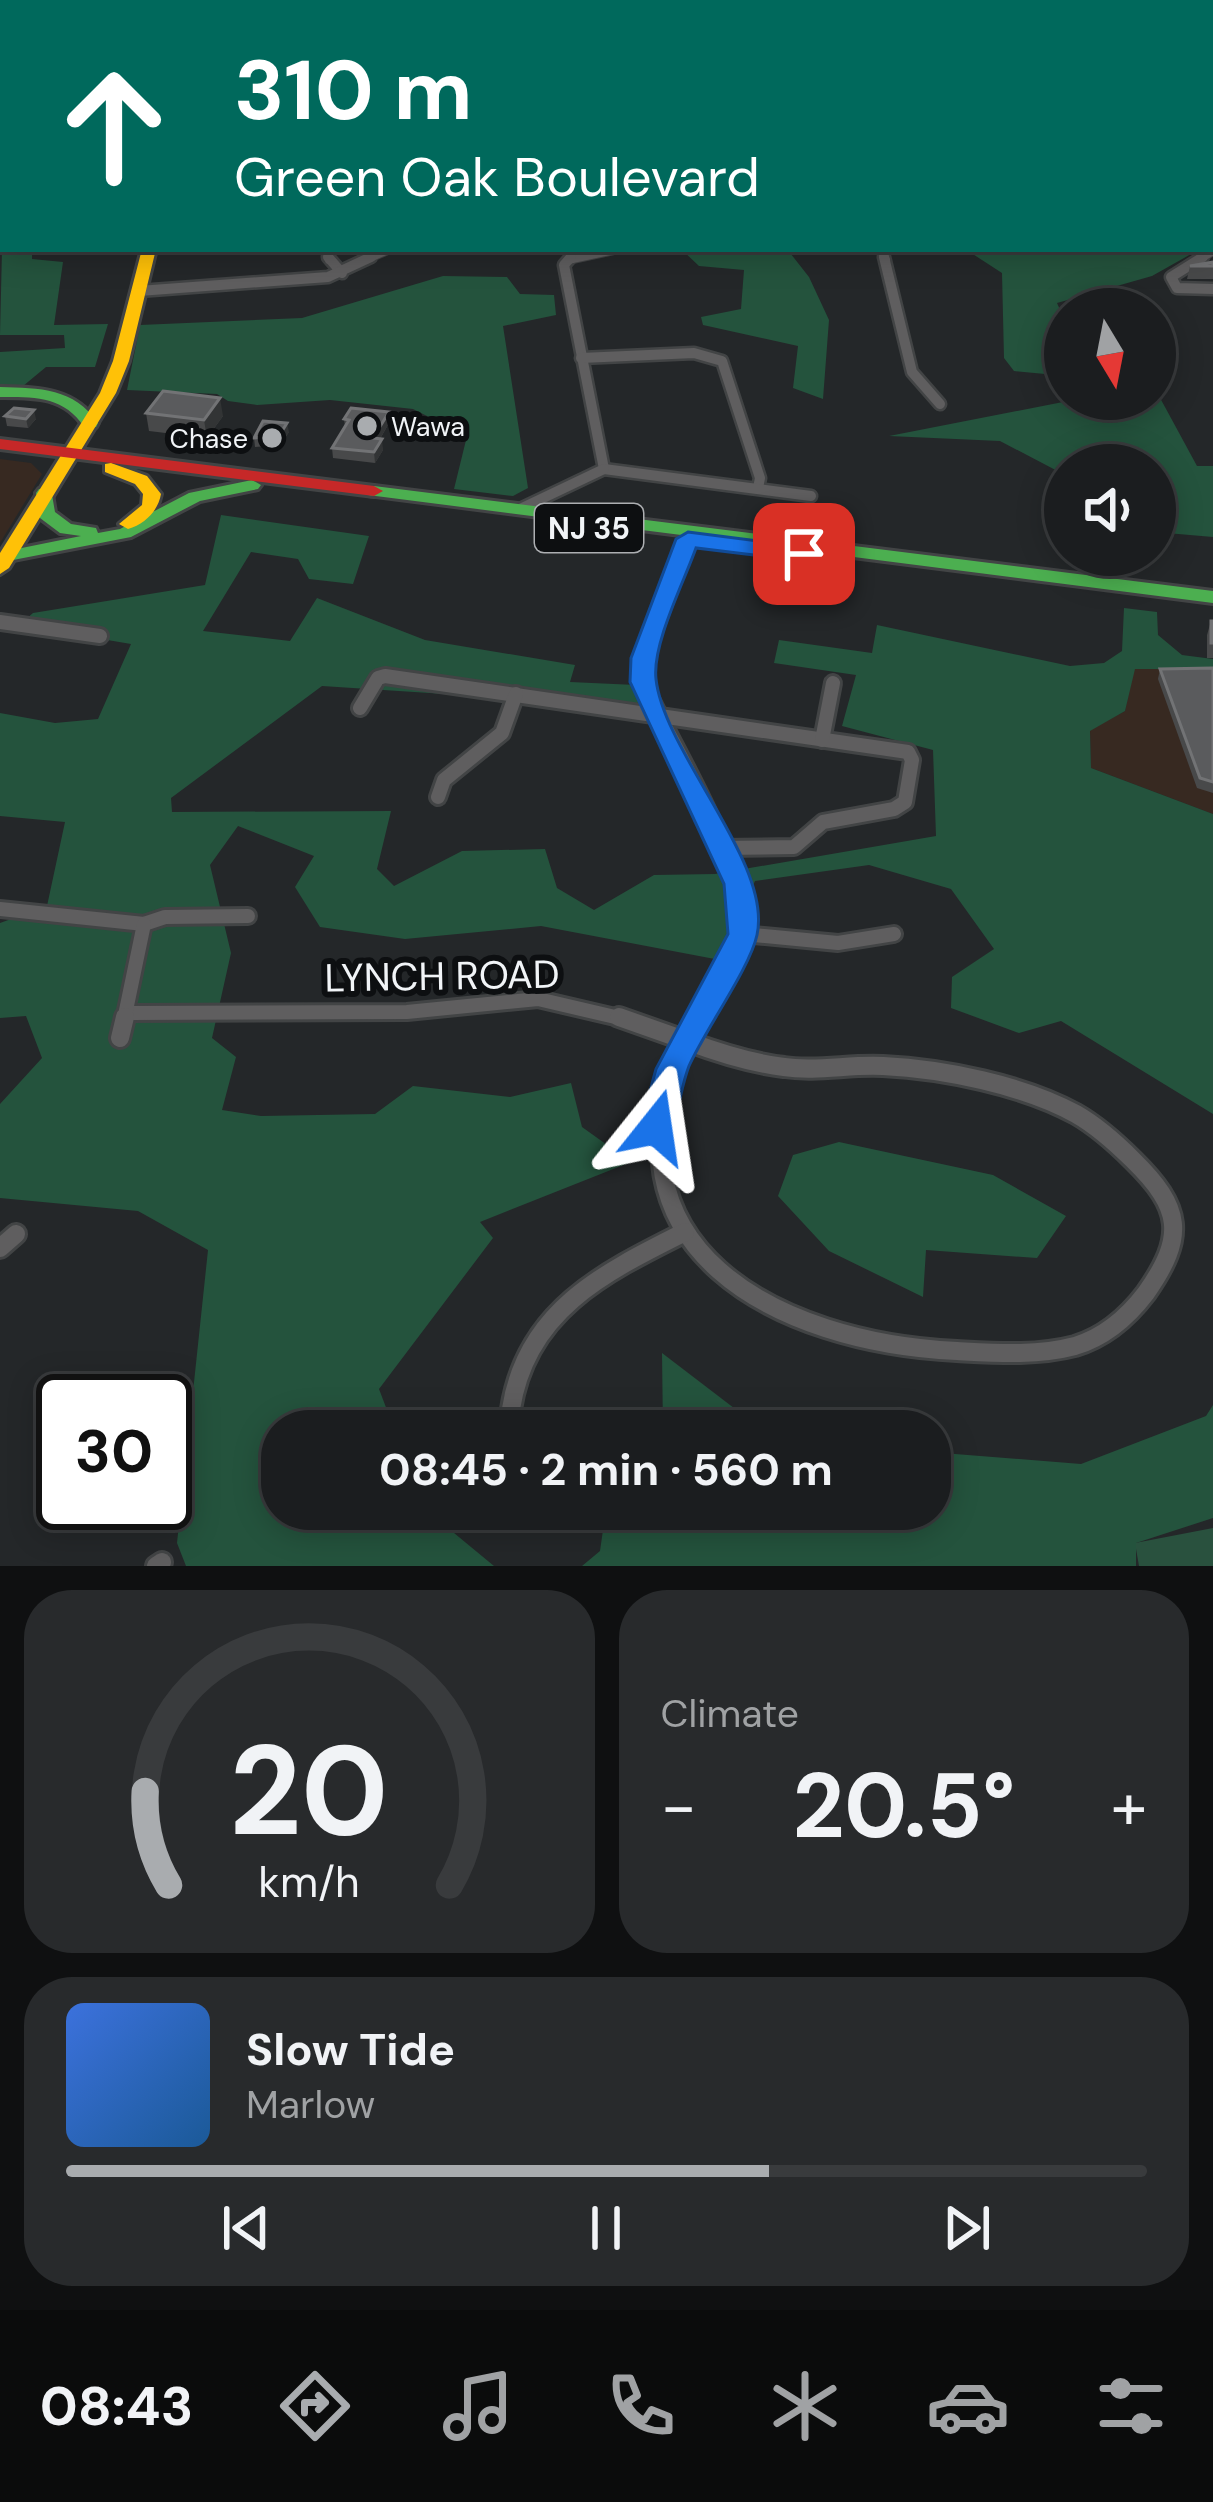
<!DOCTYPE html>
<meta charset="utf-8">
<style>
body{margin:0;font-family:"DM Sans",sans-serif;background:#282a2c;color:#f1f3f6;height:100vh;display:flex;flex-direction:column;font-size:45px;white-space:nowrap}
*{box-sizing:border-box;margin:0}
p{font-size:39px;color:#a0a2a4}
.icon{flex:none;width:66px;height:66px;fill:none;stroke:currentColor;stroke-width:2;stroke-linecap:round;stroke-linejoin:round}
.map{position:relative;height:1566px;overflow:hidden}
.panel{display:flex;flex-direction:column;gap:24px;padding:24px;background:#0f1011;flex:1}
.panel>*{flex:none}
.guide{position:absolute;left:0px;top:0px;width:1215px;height:252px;box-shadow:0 6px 30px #0003,0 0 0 3px #393b3d;background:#00695c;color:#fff;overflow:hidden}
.needle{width:78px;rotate:170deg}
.buttons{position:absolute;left:1044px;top:288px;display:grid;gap:24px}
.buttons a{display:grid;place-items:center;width:132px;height:132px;border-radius:50%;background:#1b1d1f;box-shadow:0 6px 30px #0003,0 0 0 3px #393b3d;font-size:60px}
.speed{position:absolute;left:36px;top:1374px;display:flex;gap:24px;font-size:60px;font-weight:700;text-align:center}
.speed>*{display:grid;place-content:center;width:156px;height:156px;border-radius:50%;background:#1b1d1f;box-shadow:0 6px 30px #0003,0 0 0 3px #393b3d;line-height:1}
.speed .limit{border:6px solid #111;border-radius:18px;background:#fff;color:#111}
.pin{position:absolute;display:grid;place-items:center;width:102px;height:102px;color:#fff;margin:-51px;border-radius:24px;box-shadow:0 6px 18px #0006}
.me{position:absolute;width:132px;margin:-66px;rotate:15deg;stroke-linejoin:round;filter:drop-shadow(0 0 9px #0008)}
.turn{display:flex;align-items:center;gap:42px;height:252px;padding:0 36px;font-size:54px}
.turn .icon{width:156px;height:156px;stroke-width:2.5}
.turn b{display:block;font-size:84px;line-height:102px}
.big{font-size:90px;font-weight:700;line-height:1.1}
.panel .card{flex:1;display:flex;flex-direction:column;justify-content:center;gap:18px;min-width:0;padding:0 42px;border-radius:48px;background:#282a2c}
.panel .dial{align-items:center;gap:0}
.dial svg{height:312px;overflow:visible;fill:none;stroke:#393b3d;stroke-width:7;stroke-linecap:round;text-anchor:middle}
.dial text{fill:#f1f3f6;stroke:none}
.song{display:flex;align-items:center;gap:36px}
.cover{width:144px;height:144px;border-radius:18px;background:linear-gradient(135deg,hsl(220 70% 55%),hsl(210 70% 35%))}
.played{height:12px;border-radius:6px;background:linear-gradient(90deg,#a9acaf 65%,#393b3d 65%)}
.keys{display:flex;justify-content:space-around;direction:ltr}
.heat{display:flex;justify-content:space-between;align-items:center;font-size:66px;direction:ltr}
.panel .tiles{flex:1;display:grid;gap:24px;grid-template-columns:1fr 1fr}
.card:last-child{grid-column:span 2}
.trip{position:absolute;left:261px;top:1410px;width:690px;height:120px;border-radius:48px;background:#1b1d1f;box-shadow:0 6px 30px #0003,0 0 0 3px #393b3d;font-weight:700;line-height:120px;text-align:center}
.dock{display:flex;height:192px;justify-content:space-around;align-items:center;background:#0b0c0c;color:#a0a2a4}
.dock .icon{width:84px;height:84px}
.dock .on{color:#a9acaf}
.dock b{font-size:54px;color:#f1f3f6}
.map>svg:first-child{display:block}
.commercial{fill:#372921}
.green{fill:#29513e}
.forest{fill:#24533d}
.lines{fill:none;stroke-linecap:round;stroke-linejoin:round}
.street-far3-casing{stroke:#424445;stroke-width:10}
.street-far2-casing{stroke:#424445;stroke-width:15}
.street-far1-casing{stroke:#424445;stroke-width:20}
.street-casing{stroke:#424445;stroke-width:24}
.fast-casing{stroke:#424445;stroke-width:6}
.slow-casing{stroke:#424445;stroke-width:6}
.jam-casing{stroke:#424445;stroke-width:6}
.street-far3{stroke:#5f5e5f;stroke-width:8}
.street-far2{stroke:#5f5e5f;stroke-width:10}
.street-far1{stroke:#5f5e5f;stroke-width:14}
.street{stroke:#5f5e5f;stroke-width:18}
.fast{fill:#4caf50;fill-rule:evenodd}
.slow{fill:#ffc107;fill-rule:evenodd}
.jam{fill:#c62828;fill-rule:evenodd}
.rail-casing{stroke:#5e5e60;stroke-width:6}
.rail{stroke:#0d0f11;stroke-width:3;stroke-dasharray:6;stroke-linecap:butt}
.wall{fill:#48494a}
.shaded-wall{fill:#323435}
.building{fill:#5a5b5d;stroke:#727375;stroke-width:3}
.route{fill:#1a73e8;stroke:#114b97;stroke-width:3}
.poi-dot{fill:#a9acaf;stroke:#0d0f11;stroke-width:4.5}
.labels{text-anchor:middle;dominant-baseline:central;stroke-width:12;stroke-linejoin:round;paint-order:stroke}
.far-poi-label{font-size:27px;fill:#f1f4f7;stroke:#0d0f11;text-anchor:start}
.shield{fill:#0d0f11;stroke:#adafb2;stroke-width:3}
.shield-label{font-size:30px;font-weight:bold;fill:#f1f4f7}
.near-street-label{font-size:39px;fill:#f1f4f7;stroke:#0d0f11}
</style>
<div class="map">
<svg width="1213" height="1566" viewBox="0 0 1213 1566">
<rect width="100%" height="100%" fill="#242729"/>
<g class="commercial">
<path d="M0,459L31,463L42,474L0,543Z"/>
<path d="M1134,669H1213V814L1091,768L1090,730L1125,711Z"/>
</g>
<path class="green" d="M1213,1528V1566H1139L1135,1543Z"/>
<g class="forest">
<path d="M0,0H476L485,3H3Z"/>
<path d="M3,207V249H32V259L63,262L54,325L108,324L95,367H46L17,391L0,394V352L65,348L64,335H0Z"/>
<path d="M681,249H787L809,277L829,320L823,399L793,388L798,346L703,325L701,317L741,309L744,270L699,266Z"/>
<path d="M965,249H1200L1152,276L1057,303L1065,321V399C1100,399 1127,409 1159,396L1197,466H1213V537L1155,532V465H1065V475L1000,441L889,436L1063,402L1045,374L1014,371L1004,358L1002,273Z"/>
<path d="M443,276L507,277L520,294L554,295L556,315L503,326L528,488L513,496L454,489L467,436L413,409L330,400L257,405L228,401L217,394L127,390L140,325L302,318Z"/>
<path d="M221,515L369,536L353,584L309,579L298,559L251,552L203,631L290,641L317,598L425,640L575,665L570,682L636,685L647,707L322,686L171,798L172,812L391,811L377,869L394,886L462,851L545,849L557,888L594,910L654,875L715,874L936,836L933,750L842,726L856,675L774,663L779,640L872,653L877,625L1070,666L1104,663L1122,651L1124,608L1157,612L1158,635L1182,655L1213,659V669H1135L1125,711L1090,731L1091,768L1213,814V1114L1061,1021L1019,1033L951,1008L952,977L994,949L951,889L869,865L755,881L720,960L541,926L405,939L320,927L295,887L314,856L238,826L210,865L231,953L212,1038L236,1057L222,1110L261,1116L375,1114L413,1086L510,1097L571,1083L582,1127L631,1162L480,1222L493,1238L379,1389L395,1431H282V1509H425L494,1566H186L177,1543L208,1250L138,1211L0,1198V1104L42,1058L26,1016L0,1018V923L47,906L65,822L0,816V713L55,723L98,719L131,644L19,625L33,613L205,585Z"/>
<path d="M839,1142L993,1175L1066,1216L1037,1258L926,1250L923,1297L829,1251L778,1196L793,1155Z"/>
<path d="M662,1353L764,1431H663Z"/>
<path d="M1213,1405V1518L1136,1543V1566H582L600,1551L606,1509H930V1452L1081,1464L1206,1416Z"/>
</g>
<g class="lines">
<defs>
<g id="street-far3">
<path d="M648,0L658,3"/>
<path d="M946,0L957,3"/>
<path d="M777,3L782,0"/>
<path d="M1001,3L1016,0"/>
<path d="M327,249L329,260"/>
<path d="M880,249L886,260"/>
<path d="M365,260L390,249"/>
<path d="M568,260L619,249"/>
<path d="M1198,260L1213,251"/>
</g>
<g id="street-far2">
<path d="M328,257L342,273"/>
<path d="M571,257L564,265L604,469"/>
<path d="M884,257L912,372L940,404"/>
<path d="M1203,257L1171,277L1177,288L1213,289"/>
<path d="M139,291L328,277L371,257"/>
<path d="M581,358L694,353L722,361L760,478L758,488"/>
<path d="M604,469L811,496"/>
<path d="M520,509L604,469"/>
<path d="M668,593L688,539"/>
</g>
<g id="street-far1">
<path d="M669,590L644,658L643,682C669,743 756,875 740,938C733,966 712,993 698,1020"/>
<path d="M0,622L100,636"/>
<path d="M360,708L378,678L385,676L908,752L912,760L905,802L894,809L823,822L794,847L721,848"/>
<path d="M822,740L833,683"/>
<path d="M438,797L444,780L502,733L516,694"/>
<path d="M0,909L144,924L165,917L248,916"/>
<path d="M743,934L838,943L894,934"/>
<path d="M129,1013L407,1012L538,999L628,1020"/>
<path d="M124,1020L144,924"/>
</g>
<g id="street">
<path d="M619,1017L687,1041"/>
<path d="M120,1038L125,1017"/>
<path d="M687,1041C719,1053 751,1063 784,1067C817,1072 850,1064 883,1066C944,1069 1023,1085 1076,1114C1097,1126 1116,1143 1133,1160C1182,1208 1186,1236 1146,1293C1127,1318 1105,1337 1075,1346C1037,1356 996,1353 957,1351C778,1343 591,1247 687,1041Z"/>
<path d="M687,1041L700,1017"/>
<path d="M0,1248L16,1234"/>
<path d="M511,1409C526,1311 603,1273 685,1232"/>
<path d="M156,1566L162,1562"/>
</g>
<g id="fast">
<rect x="1212" y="118" width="1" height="8"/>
<rect x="1212" y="175" width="1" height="9"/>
<path d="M0,387C40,388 74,388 98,423L96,427H84C64,396 34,397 0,397Z"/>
<path d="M252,480L261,485L258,489L200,501L131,537L8,561L0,558L2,552L81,536L60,533L40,518L36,493L39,489H51L55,512L71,524L96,528L98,533L120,529L189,493Z"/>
<path d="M374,486L1213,591V603L368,495V487Z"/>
</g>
<g id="slow">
<path d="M503,0H515L516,3H504Z"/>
<path d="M142,249H156L129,361L116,393L9,568L0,574V553L100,393L113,361Z"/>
<path d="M111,463L147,476L161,494C158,511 145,524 128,529L119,524L142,505L143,494L135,484L105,472V464Z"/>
</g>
<g id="jam">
<rect x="0" y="171" width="3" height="8"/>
<path d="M0,439L374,486L383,491L374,496L0,449Z"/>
</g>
</defs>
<use href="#street-far3" class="street-far3-casing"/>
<use href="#street-far2" class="street-far2-casing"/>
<use href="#street-far1" class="street-far1-casing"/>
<use href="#street" class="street-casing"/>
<use href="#fast" class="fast-casing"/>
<use href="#slow" class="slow-casing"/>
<use href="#jam" class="jam-casing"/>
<use href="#street-far3" class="street-far3"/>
<use href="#street-far2" class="street-far2"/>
<use href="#street-far1" class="street-far1"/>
<use href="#street" class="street"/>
<use href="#fast" class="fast"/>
<use href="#slow" class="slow"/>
<use href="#jam" class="jam"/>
<defs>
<path id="rail" d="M494,0L503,3"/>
</defs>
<use href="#rail" class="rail-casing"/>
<use href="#rail" class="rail"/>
</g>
<g class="wall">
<path d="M1213,262V279H1187L1190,266Z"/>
<path d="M389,412V423L380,439L383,450L375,463L333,458L332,448L345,427L344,419Z"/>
<path d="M146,413L223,416L207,438L149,431Z"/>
<path d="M5,416L36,419L28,428L7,426Z"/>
<path d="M289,432L280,445L255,447L254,438Z"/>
<path d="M1211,621H1213V658H1207V635Z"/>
<path d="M1213,668V793L1197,788L1158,679L1160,669Z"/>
</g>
<g class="shaded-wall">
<path d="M220,398L223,416L207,438L204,420Z"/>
<path d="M34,410L36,419L28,428L26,419Z"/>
<path d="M389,412V423L374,449L373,438Z"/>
<path d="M287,423L289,432L280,445L279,436Z"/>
<path d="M382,439L383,450L375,463L374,452Z"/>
</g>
<g class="building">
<path d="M1213,262V266H1190Z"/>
<path d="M163,391L220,398L204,420L146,413Z"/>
<path d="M14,408L34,410L26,419L5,416Z"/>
<path d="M351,408L389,412L373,438L382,439L374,452L332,448L349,420L344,419Z"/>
<path d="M263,421L287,423L279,436L254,438Z"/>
<rect x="1211" y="621" width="2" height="22"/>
<path d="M1213,668V782L1200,778L1160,669Z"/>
</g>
<path class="route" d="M688,532L804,547L816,554L804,561L696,548C684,582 652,644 656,679C664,753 773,863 757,935C750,968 705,1030 689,1066C680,1089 679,1115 668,1137L656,1140L644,1137L640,1127L656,1069L728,934L724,884L630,682L631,658L676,539Z"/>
<g class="poi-dot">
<circle cx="367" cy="426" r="12"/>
<circle cx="272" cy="438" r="12"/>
</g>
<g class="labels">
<g class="far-poi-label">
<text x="391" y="426">Wawa</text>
<text x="248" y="438" text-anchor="end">Chase</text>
</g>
<rect class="shield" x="535" y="504" width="108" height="48" rx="9"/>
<g class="shield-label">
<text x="589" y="528">NJ 35</text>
</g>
<g class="near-street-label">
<text transform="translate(442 976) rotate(-1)">LYNCH ROAD</text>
</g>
</g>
</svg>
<div class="buttons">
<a><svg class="needle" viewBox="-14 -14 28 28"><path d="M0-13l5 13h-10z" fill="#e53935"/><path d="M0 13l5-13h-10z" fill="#a0a2a4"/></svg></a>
<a><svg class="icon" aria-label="sound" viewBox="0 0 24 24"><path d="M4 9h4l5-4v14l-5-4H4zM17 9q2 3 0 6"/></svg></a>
</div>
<div class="speed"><div class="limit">30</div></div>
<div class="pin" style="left:804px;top:554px;background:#d93025"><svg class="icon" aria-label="arrive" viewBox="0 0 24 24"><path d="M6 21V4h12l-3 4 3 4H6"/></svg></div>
<svg class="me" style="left:656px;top:1127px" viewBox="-20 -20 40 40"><path d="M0-17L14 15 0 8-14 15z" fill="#1a73e8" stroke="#fff" stroke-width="4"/></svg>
<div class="trip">08:45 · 2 min · 560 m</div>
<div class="guide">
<div class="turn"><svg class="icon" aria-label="ahead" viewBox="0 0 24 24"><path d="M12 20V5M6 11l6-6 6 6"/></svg><div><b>310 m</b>Green Oak Boulevard</div></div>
</div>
</div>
<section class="panel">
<div class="tiles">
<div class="card dial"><svg viewBox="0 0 100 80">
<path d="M14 69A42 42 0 1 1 86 69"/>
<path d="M14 69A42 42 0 0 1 8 45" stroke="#a9acaf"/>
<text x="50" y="56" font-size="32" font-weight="700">20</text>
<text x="50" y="72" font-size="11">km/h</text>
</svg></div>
<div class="card"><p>Climate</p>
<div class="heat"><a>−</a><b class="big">20.5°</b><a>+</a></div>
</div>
<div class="card">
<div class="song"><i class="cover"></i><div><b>Slow Tide</b><p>Marlow</p></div></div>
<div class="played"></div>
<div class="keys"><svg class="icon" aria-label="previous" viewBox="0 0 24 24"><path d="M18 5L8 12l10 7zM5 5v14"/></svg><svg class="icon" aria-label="pause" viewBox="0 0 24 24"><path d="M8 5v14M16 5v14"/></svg><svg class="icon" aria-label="next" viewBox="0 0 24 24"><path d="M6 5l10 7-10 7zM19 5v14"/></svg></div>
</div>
</div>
</section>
<nav class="dock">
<b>08:43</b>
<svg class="icon on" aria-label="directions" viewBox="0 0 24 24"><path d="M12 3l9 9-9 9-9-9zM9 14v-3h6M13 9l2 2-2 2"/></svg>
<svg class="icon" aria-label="music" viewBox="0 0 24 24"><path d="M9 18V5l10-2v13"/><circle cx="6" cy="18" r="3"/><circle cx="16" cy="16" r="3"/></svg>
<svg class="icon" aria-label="phone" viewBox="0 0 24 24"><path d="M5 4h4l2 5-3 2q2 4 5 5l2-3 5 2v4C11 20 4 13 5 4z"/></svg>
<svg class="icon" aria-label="climate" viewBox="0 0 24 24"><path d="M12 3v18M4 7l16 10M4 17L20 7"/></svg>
<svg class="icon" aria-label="car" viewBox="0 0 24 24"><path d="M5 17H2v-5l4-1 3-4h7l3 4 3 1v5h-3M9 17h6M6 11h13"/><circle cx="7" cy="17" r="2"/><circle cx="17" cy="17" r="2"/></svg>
<svg class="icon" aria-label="filters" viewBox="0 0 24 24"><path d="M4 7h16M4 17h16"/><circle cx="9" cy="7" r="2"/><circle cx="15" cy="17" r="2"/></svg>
</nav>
